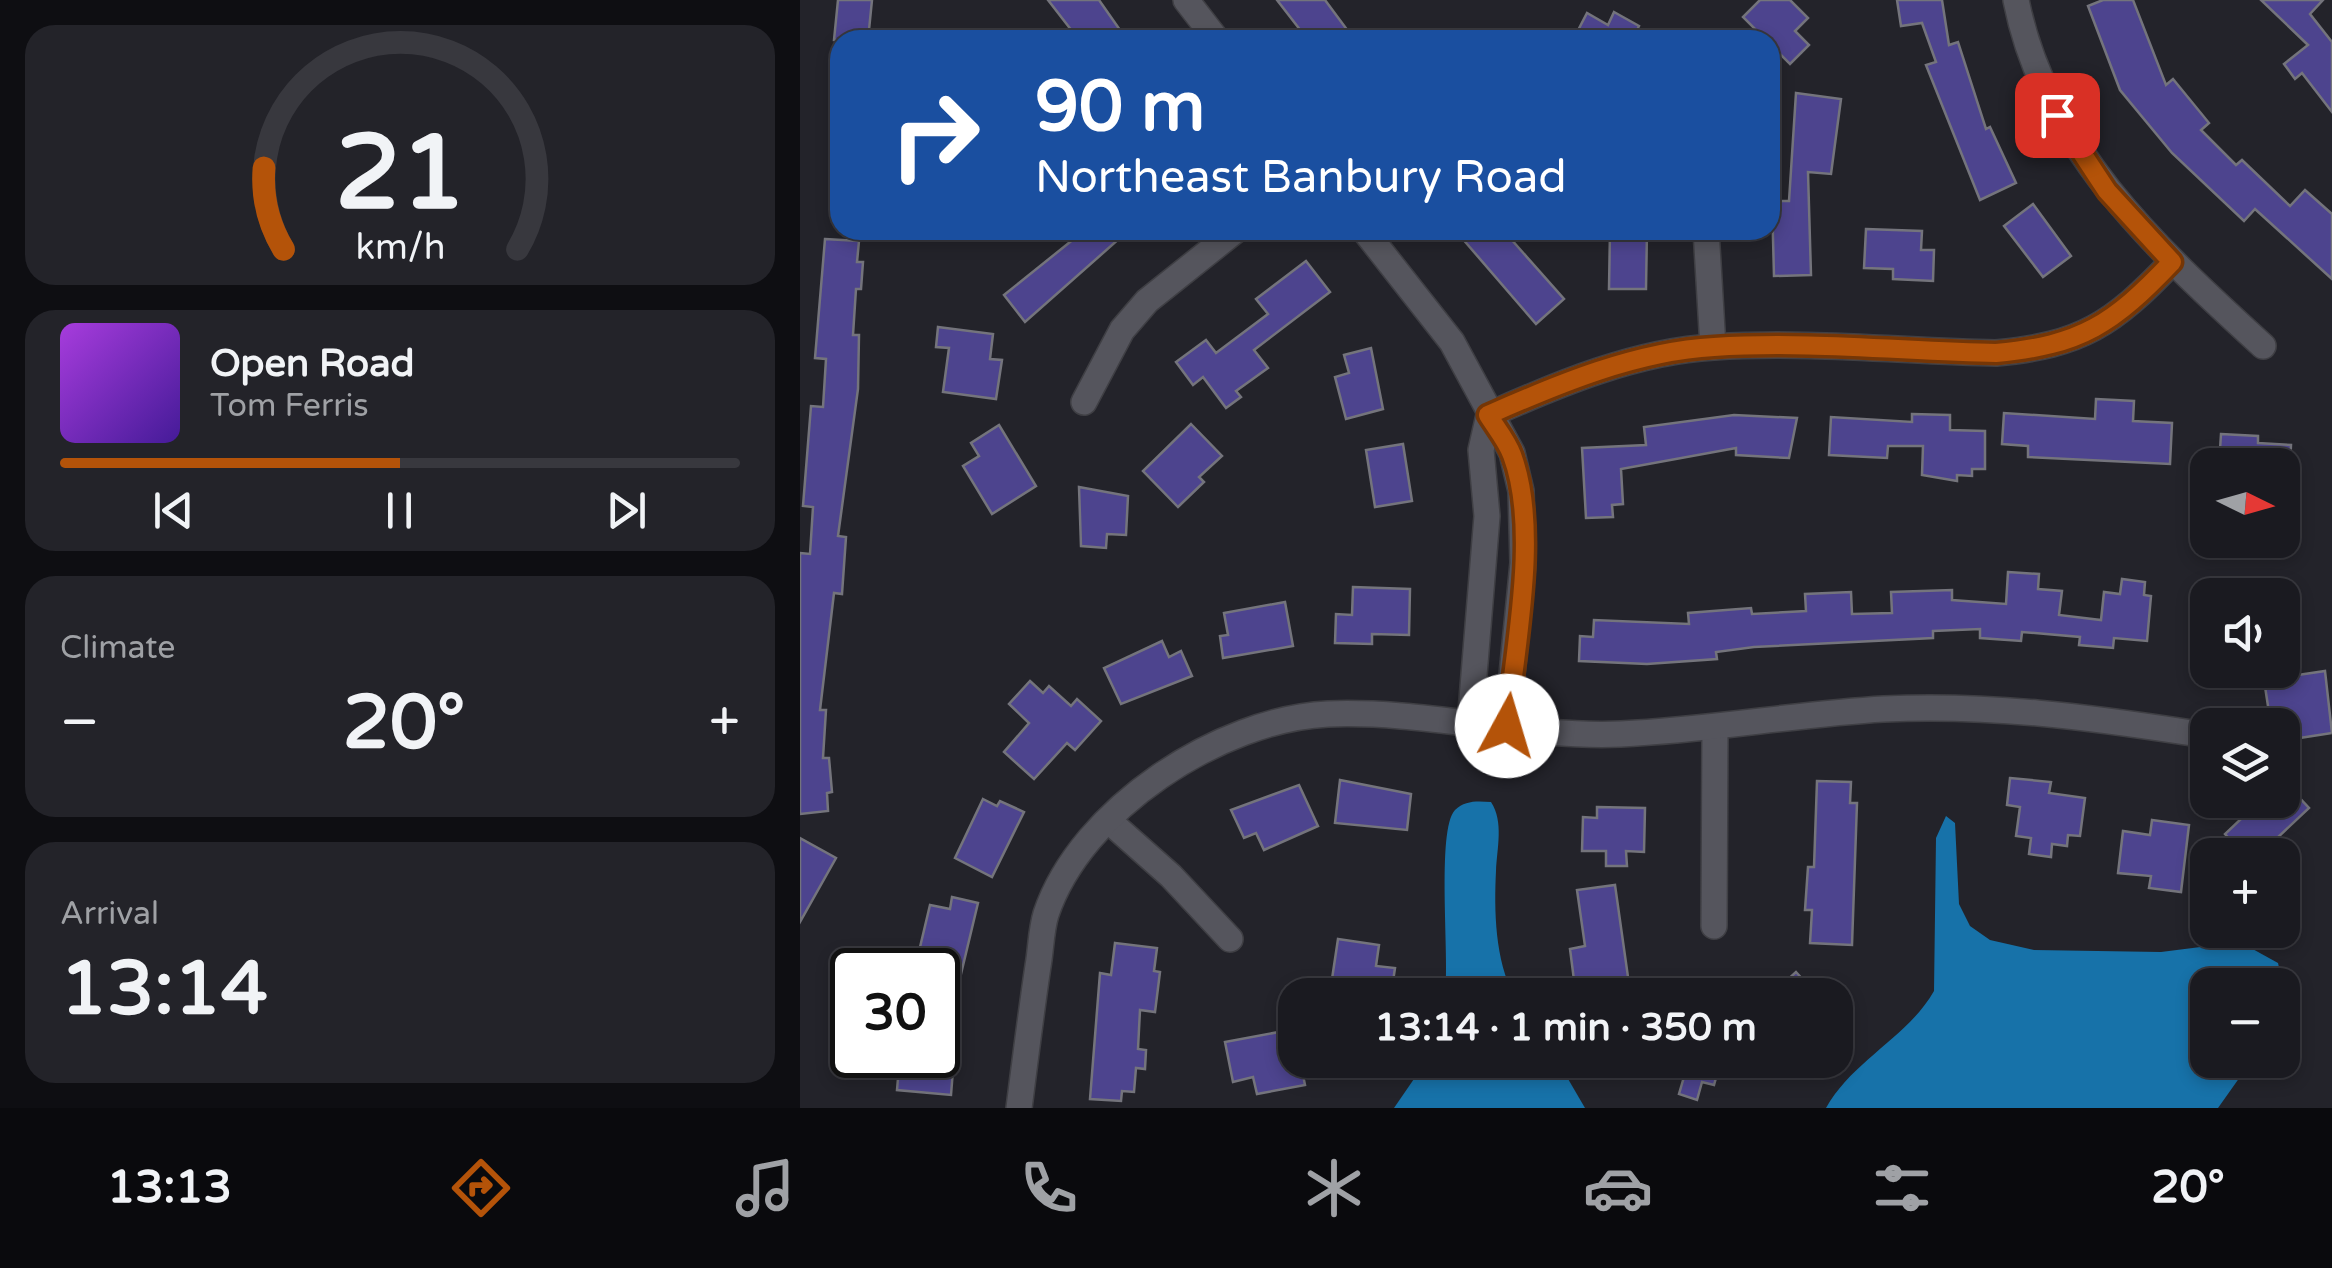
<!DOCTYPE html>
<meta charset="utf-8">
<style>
body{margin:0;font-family:"Varela Round",sans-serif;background:#232329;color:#f1f3f6;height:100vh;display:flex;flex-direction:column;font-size:38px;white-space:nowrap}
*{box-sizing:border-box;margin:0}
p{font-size:32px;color:#9fa1a5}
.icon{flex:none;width:55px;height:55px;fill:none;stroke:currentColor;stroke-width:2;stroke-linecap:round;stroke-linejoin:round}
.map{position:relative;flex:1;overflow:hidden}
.panel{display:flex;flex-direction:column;gap:25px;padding:25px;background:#0e0e12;width:800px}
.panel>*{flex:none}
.guide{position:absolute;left:30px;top:30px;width:950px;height:210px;border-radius:30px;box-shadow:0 5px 15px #0003,0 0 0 2px #38383e;background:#1a4fa0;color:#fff;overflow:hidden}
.needle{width:65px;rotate:95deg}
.controls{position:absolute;left:1390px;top:448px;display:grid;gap:20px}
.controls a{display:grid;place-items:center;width:110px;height:110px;border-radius:20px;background:#1a1a20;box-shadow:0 5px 15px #0003,0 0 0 2px #38383e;font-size:50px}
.speed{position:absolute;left:30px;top:948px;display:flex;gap:20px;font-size:50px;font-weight:700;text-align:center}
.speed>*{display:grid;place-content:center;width:130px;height:130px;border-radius:50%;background:#1a1a20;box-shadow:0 5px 15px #0003,0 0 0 2px #38383e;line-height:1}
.speed .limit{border:5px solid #111;border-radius:15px;background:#fff;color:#111}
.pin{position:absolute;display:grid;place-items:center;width:85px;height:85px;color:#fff;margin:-42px;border-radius:20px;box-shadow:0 5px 15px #0006}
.me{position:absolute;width:110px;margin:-55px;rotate:6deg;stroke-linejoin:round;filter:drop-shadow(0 0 8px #0008)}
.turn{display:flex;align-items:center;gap:35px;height:210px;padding:0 40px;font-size:45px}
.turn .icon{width:130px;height:130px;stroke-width:2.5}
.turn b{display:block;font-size:70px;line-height:85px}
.big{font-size:75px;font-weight:700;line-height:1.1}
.panel .widget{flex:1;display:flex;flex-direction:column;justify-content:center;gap:15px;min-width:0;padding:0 35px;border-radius:30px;background:#232329}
.panel .dial{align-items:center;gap:0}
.dial svg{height:260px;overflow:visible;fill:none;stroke:#38383e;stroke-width:7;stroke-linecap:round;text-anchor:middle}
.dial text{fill:#f1f3f6;stroke:none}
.song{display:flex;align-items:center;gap:30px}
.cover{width:120px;height:120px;border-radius:15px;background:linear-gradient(135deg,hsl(280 70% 55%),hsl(260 70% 35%))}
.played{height:10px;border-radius:5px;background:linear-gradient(90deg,#b45309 50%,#38383e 50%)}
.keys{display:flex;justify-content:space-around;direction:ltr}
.heat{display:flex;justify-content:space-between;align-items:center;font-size:55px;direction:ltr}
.trip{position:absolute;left:478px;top:978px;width:575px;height:100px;border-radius:30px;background:#1a1a20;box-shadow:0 5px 15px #0003,0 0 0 2px #38383e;font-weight:700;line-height:100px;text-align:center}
.menu{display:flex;height:160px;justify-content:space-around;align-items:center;background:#0a0a0d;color:#9fa1a5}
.menu .icon{width:70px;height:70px}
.menu .selected{color:#b45309}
.menu b{font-size:45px;color:#f1f3f6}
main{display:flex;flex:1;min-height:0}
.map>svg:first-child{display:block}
.water{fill:#1772a9}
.building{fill:#4d448e;stroke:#74747c;stroke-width:2.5}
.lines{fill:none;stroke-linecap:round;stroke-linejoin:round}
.street-casing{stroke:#3f3f44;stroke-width:28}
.street{stroke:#55555d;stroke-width:25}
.route-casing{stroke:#753606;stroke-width:25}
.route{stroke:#b45309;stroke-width:18}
</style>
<main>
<section class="panel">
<div class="widget dial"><svg viewBox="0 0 100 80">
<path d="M14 69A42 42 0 1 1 86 69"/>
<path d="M14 69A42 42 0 0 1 8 44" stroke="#b45309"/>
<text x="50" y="56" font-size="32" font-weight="700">21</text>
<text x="50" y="72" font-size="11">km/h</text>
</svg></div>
<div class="widget">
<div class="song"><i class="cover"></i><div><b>Open Road</b><p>Tom Ferris</p></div></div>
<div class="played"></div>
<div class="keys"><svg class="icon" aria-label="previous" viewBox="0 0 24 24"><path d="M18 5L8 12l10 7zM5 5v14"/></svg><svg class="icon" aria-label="pause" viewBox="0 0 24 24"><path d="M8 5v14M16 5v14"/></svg><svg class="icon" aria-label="next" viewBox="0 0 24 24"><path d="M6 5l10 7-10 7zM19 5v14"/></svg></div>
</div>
<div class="widget"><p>Climate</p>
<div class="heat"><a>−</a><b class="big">20°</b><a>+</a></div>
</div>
<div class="widget"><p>Arrival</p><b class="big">13:14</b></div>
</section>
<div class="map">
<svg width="1532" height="1108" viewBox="0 0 1532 1108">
<rect width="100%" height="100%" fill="#23232a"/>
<g class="water">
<path d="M691,802C704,822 697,848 696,871C694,910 695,961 714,995H645C650,959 636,830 655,810C665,800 678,801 691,802Z"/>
<path d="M1146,816L1155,823L1159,904L1170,926L1190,940L1234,950L1361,952L1440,942L1478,963L1489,1010L1483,1019L1482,985H1408V1060H1452L1418,1108H1026C1053,1060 1108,1037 1134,991L1136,838Z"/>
<path d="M627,1060H757L785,1108H594Z"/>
</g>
<g class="building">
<path d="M38,0H72L68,40H34Z"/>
<path d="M248,0H299L327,40H279Z"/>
<path d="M477,0H525L548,31L536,40H508Z"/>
<path d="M960,0H990L1008,18L995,31L1009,45L990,64L943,17Z"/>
<path d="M1097,0H1142L1149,45L1158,42L1186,129L1190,127L1216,183L1180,200L1126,65L1136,62L1122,23L1101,26Z"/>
<path d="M1303,0H1333L1366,85L1373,79L1409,123L1401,130L1436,165L1442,160L1490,206L1505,190L1532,214V279L1455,209L1444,221L1372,153L1320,90L1288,6Z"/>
<path d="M1461,0H1523L1510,14L1532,42V112L1502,73L1495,79L1484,64L1508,45Z"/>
<path d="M814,12L839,26L833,38L836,40H773L787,13L808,25Z"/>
<path d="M996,93L1041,99L1031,174L1008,172L1011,275L974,276L972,201H989Z"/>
<path d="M1233,204L1271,256L1243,277L1204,226Z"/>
<path d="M1066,229L1122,231L1121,250H1134L1133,281L1093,279V269L1064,268Z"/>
<path d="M268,230H329L225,322L204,295L275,238Z"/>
<path d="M655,230H703L764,299L736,324Z"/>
<path d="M810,230H847L846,289H809Z"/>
<path d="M25,239L59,241L57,262H63L61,289H56L53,335H59L58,389L38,536L46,537L42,594L34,593L20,710H26L23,758H29L32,792L27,793L28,811L0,814V553L10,554L13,507L3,506L11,406L23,407L26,359L15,358Z"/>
<path d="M506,261L530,292L454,350L468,368L436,391L441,397L426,408L403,377L393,385L376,362L406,340L416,353L468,314L456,299Z"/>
<path d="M138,327L193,334L190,359L202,360L196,399L143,392L149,348L136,347Z"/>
<path d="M571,348L583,409L546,419L535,377L549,373L544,355Z"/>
<path d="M1296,399L1334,401L1333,421L1372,423L1370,464L1228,457V446L1202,444L1204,413L1295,419Z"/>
<path d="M1112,414L1150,415V430L1185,431V469H1172V476L1157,475V481L1122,475L1123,446H1088L1087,458L1029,455L1031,417L1112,422Z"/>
<path d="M934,415L997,418L989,458L936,455V448L821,469L823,504L812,505L813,517L786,518L782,448L846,445L844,427Z"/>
<path d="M391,424L422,456L399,477L404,482L378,507L343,471Z"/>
<path d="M199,425L236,486L192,514L163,466L179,456L171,443Z"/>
<path d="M1421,434L1458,436V443L1491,445L1490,465H1419Z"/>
<path d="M603,444L612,501L575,507L566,450Z"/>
<path d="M279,487L328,496L326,535L307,534L306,548L281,546Z"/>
<path d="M1208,572L1239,574L1238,589L1262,591L1259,615L1301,620L1304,592L1320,594L1322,579L1345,582L1344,595L1351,596L1347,641L1314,638L1313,648L1279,645L1280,637L1222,632L1221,641L1180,638V629L1133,631V638L954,647L916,652L917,659L847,664L779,661L780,636L793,637L794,620L889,624L888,613L951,608L952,614L1006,611L1005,594L1051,592L1052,614L1092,613L1091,592L1152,590V600L1206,604Z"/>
<path d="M553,587L610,589L609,635L572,634V644L535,643L536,614L552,615Z"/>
<path d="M485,602L493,646L423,658L420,636L428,635L424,613Z"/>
<path d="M362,641L369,657L381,651L392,676L321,704L304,668Z"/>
<path d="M1525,671L1532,733L1493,739L1490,716L1470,719L1464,680Z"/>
<path d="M230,681L243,693L249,686L271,706L277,699L301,721L275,750L267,743L234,779L204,752L229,723L209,704Z"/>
<path d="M1210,778L1251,782L1249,793L1285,798L1280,836L1268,835L1267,846L1252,844L1251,857L1229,854L1231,838L1216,836L1220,807L1207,805Z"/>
<path d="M1482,779L1509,808L1459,855H1444L1425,834L1461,800H1482Z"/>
<path d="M540,780L611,794L607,830L535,823Z"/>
<path d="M1017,781L1051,782L1050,803H1057L1052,945L1010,943L1012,910H1005L1008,867H1014Z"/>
<path d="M499,785L518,826L464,850L456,833L444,838L431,810Z"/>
<path d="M183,799L197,806L200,801L224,812L192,877L155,858Z"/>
<path d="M797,807L845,808L844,852L826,851L827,866H806V851H782L783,817L797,818Z"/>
<path d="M1352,820L1389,825L1381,892L1349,888L1351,876L1318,873L1323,831L1350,835Z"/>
<path d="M0,838L36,858L0,922Z"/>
<path d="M815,885L829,984L775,988L770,949L785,946L777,890Z"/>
<path d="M152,897L178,903L161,974L116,964L130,905L150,909Z"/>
<path d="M538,939L579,945L576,966L595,968L591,995H539L541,980L532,979Z"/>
<path d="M315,943L357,948L354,971L360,972L355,1012L340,1010L338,1049L346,1050L345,1069L336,1068L334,1092L322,1091L321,1101L290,1099L300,973L311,975Z"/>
<path d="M996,972L1017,995H971Z"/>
<path d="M138,1018L157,1020L151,1095L97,1090L100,1055H138Z"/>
<path d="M495,1029V1060H500L505,1085L457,1094L453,1077L433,1082L425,1042Z"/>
<path d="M889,1060H921L914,1085L902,1082L897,1100L879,1094Z"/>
</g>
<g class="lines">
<defs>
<g id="street">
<path d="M386,0L417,40"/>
<path d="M1216,0C1245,148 1357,249 1463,346"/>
<path d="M564,230L652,342L712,453L721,491L723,563L707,725"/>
<path d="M906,230L913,347"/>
<path d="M284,402L322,330L347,301L436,230"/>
<path d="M689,415C758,384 837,351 914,347C1007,341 1103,351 1196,353C1282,345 1313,324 1372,262"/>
<path d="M670,724L687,516L681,450L689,415"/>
<path d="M309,821L371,876L430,939"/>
<path d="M914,926L915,729"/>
<path d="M219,1108C225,1061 231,1013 238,966C241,949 241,930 246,914C281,809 420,719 528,714C625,710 724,738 821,734C910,730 996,714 1084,709C1189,704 1288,717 1392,733"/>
</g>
</defs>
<use href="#street" class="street-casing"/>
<use href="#street" class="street"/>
</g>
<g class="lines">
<defs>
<path id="route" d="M707,726C715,647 740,529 712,455C707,441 696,428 688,415C758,384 837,351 914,347C1007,341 1103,351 1196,353C1282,345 1313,324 1372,262L1307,191L1257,115"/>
</defs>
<use href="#route" class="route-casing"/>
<use href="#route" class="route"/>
</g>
</svg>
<div class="controls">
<a><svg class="needle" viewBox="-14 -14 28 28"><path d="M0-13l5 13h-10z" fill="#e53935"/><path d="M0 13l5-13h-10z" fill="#9fa1a5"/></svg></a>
<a><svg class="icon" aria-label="sound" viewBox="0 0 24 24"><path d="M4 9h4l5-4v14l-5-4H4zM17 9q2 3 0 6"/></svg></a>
<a><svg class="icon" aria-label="layers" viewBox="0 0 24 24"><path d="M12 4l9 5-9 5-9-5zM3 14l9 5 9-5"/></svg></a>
<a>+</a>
<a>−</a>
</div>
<div class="speed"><div class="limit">30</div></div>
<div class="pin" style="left:1257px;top:115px;background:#d93025"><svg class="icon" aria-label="arrive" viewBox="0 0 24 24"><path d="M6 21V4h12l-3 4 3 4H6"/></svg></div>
<svg class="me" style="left:707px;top:726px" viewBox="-20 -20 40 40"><circle r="19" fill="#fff"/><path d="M0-13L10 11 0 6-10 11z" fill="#b45309"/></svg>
<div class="trip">13:14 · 1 min · 350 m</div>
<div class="guide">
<div class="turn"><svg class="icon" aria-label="right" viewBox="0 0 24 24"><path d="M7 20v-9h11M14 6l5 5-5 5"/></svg><div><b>90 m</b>Northeast Banbury Road</div></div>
</div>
</div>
</main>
<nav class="menu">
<b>13:13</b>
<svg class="icon selected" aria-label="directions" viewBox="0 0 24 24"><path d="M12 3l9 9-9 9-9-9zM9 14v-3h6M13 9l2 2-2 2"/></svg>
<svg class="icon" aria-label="music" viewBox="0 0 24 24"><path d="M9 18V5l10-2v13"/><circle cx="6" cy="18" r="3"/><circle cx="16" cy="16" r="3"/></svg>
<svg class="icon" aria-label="phone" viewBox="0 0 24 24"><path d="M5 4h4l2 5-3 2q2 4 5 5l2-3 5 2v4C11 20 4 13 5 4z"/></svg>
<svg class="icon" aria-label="climate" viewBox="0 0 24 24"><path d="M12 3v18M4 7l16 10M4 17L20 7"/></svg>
<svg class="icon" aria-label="car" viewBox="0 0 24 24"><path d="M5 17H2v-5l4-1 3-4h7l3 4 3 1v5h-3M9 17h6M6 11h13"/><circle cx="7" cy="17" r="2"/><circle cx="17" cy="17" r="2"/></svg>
<svg class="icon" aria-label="filters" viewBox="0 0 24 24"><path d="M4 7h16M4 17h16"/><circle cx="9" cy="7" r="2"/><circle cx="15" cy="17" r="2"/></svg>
<b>20°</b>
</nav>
